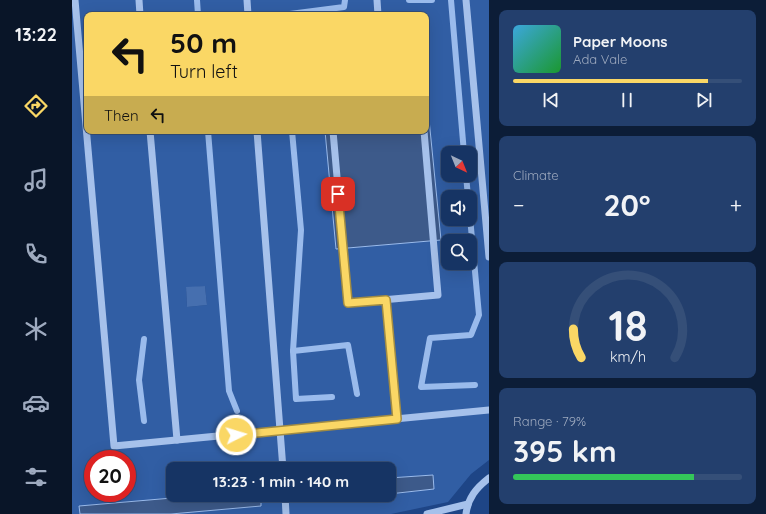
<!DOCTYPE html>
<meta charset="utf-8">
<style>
body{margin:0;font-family:Quicksand,sans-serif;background:#233f6d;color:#f1f3f6;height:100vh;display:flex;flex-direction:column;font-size:15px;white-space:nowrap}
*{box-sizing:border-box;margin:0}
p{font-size:13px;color:#9eaabf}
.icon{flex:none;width:22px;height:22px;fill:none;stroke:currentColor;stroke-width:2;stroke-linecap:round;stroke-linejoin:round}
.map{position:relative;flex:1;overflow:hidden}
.side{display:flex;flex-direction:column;gap:10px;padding:10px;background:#0c1d37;width:277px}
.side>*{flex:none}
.hud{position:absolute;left:12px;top:12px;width:345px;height:122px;border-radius:8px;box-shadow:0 4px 16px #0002,0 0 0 1px #354f78;background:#fad765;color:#111;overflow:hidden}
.needle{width:26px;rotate:137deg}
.fabs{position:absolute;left:369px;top:146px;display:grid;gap:8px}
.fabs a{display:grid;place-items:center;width:36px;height:36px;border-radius:8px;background:#163464;box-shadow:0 4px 16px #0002,0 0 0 1px #354f78;font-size:20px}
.speed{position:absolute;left:12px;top:450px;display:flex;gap:8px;font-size:20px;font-weight:700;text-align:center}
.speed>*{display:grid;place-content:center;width:52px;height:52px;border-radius:50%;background:#163464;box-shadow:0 4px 16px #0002,0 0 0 1px #354f78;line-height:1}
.speed .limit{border:6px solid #d22;background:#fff;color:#111}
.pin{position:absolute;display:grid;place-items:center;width:34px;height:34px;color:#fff;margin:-17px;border-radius:8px;box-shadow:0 2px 6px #0006}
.me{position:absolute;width:44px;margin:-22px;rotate:85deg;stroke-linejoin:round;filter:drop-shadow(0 0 3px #0008)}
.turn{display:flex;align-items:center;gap:14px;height:84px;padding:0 20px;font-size:18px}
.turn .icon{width:52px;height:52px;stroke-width:2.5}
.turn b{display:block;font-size:28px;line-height:34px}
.then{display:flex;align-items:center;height:38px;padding:0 20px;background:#0003;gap:8px;font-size:15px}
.big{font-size:30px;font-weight:700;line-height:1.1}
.side .card{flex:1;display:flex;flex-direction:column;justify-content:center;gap:6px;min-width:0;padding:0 14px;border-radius:8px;background:#233f6d}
.side .dial{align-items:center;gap:0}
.dial svg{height:104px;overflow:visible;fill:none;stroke:#354f78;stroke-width:7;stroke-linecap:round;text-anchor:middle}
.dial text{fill:#f1f3f6;stroke:none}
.song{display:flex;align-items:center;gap:12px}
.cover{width:48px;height:48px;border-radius:6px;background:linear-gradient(135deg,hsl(200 70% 55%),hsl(130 70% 35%))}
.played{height:4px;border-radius:2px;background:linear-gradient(90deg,#fad765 85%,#354f78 85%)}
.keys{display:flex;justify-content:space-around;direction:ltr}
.heat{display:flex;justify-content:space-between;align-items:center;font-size:22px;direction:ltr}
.charge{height:6px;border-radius:3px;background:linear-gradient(90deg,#34c759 79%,#354f78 0)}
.trip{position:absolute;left:94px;top:462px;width:230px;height:40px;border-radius:8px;background:#163464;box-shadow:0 4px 16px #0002,0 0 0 1px #354f78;font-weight:700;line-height:40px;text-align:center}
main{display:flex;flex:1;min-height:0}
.tab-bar{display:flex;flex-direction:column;width:72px;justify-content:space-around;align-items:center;background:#091528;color:#9eaabf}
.tab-bar .icon{width:28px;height:28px}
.tab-bar .selected{color:#fad765}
.tab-bar b{font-size:18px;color:#f1f3f6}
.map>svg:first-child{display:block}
.green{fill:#315ea4;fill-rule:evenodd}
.water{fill:#3d5a8a;stroke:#9abbec}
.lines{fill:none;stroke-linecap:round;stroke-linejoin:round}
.stream{stroke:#9abbec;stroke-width:6}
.building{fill:#466faf}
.minor{stroke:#a6c1eb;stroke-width:7}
.route-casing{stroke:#a28c42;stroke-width:10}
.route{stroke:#fad765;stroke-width:7}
</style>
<main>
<nav class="tab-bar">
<b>13:22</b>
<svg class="icon selected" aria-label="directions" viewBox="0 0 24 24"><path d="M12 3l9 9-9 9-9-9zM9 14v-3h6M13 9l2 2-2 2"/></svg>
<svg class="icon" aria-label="music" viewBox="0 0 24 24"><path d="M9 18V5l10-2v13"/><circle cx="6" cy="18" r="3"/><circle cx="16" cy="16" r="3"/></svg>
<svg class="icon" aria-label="phone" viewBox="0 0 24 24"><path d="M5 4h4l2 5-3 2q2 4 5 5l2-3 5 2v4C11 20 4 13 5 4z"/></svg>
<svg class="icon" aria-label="climate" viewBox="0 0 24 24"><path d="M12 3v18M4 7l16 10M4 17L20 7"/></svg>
<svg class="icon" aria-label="car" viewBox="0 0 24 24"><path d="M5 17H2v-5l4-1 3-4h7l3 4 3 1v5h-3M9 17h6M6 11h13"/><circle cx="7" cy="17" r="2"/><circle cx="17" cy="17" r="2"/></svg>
<svg class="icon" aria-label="filters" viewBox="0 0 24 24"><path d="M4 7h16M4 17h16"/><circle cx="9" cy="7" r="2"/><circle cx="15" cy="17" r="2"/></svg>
</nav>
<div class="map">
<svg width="417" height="514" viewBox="0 0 417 514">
<rect width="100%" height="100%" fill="#1e4586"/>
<path class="green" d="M0,0H417V460L399,474L376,502L319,514H99L189,506V495H248L249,502L362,489L361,475L317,478V469H101V495H135L7,506L8,514H0ZM15,15H354V89L369,240L264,249L253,131H15ZM376,153H398V175H376ZM376,197H398V219H376ZM376,241H398V263H376ZM133,286L135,305L115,307L114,288ZM21,459H55V493H21Z"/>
<g class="water">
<path d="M354,89L369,240L264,249L253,131H354Z"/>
<path d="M361,475L362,489L317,494V478Z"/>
<path d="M135,495H189V506L99,514H8L7,506Z"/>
<path d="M248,495H312L248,502Z"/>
</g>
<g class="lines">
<g class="stream">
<path d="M125,0L126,15"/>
<path d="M337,0H360"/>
<path d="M379,0L392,153"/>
<path d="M210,15L272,7L273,0"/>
<path d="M136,131L157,391L165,411"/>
<path d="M220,131L229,230L221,351L224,399L260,397"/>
<path d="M394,175L396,197"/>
<path d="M398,217L407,315L399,335L358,338L349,387L403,385"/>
<path d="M72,339L67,380L72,421"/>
<path d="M221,351L276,345L285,394"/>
</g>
</g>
<path class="building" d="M133,286L135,305L115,307L114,287Z"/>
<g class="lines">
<g class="minor">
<path d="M3,0L42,446L417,410"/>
<path d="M67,0L68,15"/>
<path d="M175,0L176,15"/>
<path d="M305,0L306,15"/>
<path d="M394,0L417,257"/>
<path d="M78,131L105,440"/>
<path d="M185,131L211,469"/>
<path d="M261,131L276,303L366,295L352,131"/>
<path d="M314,300L325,419"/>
<path d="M213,495L214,514"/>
<path d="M355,514L396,504"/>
<path d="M394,514C396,498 404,488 417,478"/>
</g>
</g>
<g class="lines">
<defs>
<path id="route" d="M164,435L325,419L314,300L276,303L266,194"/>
</defs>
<use href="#route" class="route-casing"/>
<use href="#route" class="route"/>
</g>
</svg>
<div class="fabs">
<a><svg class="needle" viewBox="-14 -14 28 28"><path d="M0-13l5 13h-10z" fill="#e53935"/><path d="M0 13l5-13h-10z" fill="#9eaabf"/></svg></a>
<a><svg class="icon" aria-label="sound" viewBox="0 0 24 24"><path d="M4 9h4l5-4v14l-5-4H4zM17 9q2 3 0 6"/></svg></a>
<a><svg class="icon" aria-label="search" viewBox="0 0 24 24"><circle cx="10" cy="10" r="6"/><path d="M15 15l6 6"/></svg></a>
</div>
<div class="speed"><div class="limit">20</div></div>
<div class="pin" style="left:266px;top:194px;background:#d93025"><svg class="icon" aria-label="arrive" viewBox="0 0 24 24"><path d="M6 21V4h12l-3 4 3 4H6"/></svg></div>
<svg class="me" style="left:164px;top:435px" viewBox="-20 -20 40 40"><circle r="17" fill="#fad765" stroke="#fff" stroke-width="3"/><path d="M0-11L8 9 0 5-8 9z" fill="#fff"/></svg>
<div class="trip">13:23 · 1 min · 140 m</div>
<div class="hud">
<div class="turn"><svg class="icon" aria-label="left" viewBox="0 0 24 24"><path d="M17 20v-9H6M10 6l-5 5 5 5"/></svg><div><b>50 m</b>Turn left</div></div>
<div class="then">Then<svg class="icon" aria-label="left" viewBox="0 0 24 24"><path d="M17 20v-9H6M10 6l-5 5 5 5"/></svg></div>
</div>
</div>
<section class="side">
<div class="card">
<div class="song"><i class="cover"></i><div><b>Paper Moons</b><p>Ada Vale</p></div></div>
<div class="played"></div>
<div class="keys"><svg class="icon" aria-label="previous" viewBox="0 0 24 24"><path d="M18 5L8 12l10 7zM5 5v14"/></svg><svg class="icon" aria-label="pause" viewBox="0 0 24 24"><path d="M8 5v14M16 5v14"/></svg><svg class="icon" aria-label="next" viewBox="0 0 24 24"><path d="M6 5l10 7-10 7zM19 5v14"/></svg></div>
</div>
<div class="card"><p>Climate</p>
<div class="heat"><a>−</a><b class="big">20°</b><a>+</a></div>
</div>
<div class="card dial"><svg viewBox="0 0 100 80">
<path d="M14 69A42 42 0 1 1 86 69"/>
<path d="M14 69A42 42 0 0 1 8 47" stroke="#fad765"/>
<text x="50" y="56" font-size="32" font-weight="700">18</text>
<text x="50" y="72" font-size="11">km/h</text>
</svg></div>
<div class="card"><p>Range · 79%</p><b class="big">395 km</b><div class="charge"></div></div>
</section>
</main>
